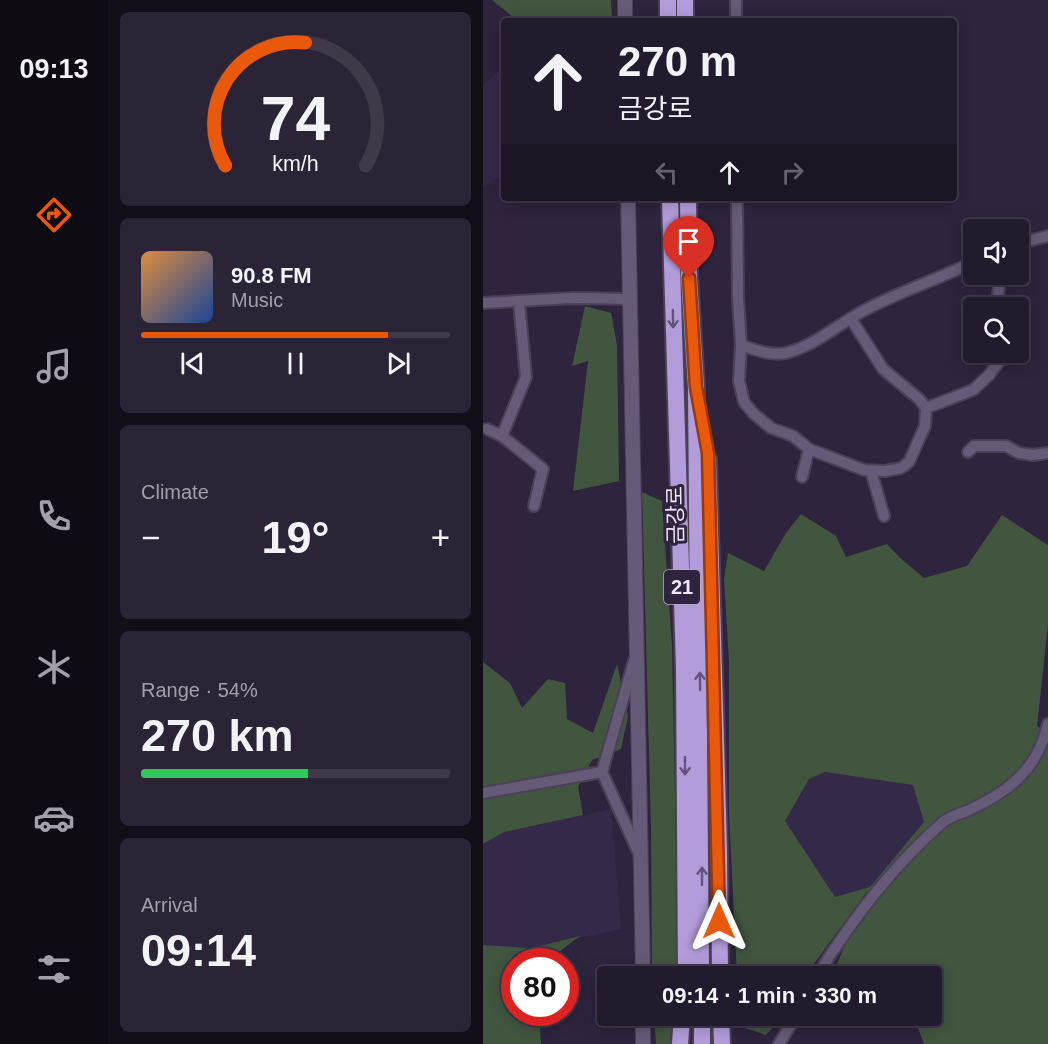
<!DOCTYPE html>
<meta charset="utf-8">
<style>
body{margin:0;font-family:Arial,"Noto Sans KR",sans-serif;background:#2a2436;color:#f1f3f6;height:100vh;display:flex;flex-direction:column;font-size:22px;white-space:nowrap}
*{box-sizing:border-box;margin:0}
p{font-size:20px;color:#a2a1aa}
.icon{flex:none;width:33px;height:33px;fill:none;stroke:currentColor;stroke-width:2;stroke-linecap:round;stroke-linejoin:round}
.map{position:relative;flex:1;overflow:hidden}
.panel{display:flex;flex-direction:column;gap:12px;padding:12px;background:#130f19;width:375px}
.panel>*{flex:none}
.hud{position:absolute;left:18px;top:18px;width:456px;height:183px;border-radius:6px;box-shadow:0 3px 15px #0003,0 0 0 2px #3f394a;background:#221b2e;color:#f1f3f6;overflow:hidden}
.buttons{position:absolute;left:480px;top:219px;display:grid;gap:12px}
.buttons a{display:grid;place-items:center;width:66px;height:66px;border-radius:6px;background:#221b2e;box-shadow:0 3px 15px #0003,0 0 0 2px #3f394a;font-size:30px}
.speed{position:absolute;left:18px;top:948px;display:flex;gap:12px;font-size:30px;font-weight:700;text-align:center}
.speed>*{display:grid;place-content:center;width:78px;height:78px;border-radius:50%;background:#221b2e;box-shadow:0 3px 15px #0003,0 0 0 2px #3f394a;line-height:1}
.speed .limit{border:9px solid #d22;background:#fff;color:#111}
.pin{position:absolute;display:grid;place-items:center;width:51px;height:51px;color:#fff;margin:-62px -26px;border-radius:50% 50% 50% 0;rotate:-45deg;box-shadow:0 0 6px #0007}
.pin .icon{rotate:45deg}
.me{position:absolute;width:66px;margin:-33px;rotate:0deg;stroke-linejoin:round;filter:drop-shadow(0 0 4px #0008)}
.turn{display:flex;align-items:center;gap:21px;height:126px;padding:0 18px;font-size:27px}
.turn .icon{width:78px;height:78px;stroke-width:2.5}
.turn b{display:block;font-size:42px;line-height:51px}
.lanes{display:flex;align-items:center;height:57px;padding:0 18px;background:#0003;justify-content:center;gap:30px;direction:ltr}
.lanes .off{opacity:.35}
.big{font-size:45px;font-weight:700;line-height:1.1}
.panel .card{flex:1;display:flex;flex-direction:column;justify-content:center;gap:9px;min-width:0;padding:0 21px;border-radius:9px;background:#2a2436}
.panel .dial{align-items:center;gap:0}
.dial svg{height:156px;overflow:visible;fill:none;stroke:#3f394a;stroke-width:7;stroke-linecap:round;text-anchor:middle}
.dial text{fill:#f1f3f6;stroke:none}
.song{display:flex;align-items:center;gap:18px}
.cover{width:72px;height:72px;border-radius:9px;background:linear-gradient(135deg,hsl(30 70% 55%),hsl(220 70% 35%))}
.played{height:6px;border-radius:3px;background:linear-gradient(90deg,#ea580c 80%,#3f394a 80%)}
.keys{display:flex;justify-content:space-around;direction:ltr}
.heat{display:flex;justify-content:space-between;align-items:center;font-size:33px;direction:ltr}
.charge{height:9px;border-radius:4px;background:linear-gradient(90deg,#34c759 54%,#3f394a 0)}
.trip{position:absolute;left:114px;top:966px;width:345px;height:60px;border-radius:6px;background:#221b2e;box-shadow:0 3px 15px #0003,0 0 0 2px #3f394a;font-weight:700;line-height:60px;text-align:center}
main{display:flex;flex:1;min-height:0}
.dock{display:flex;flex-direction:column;width:108px;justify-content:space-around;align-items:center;background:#0e0b12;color:#a2a1aa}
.dock .icon{width:42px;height:42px}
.dock .active{color:#ea580c}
.dock b{font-size:27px;color:#f1f3f6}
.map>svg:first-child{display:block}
.built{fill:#35294a}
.green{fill:#41553f;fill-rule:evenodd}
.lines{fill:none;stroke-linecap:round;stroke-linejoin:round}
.minor-casing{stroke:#4a4157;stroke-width:14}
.tertiary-casing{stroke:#4a4157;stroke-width:16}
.trunk-casing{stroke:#4a4157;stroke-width:20}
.minor{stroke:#655a78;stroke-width:10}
.tertiary{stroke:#655a78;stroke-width:14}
.trunk{stroke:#b29cda;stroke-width:16}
.oneway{stroke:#63547c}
.route-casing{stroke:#983908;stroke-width:15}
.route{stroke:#ea580c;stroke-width:10}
.labels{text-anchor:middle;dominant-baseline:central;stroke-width:6;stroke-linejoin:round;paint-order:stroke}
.shield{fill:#2e243e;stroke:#b4acc1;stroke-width:1.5}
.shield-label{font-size:20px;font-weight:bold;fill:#ede7f9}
.street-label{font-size:21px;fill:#ede7f9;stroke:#2e243e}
</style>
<main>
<nav class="dock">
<b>09:13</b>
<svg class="icon active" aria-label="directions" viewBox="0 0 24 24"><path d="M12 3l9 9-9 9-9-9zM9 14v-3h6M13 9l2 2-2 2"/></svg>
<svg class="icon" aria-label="music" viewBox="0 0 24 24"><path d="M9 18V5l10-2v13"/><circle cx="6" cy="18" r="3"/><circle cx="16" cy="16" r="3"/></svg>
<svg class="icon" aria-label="phone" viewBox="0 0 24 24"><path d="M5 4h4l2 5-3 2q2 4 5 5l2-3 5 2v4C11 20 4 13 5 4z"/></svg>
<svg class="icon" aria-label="climate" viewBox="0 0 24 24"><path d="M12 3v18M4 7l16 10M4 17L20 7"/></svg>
<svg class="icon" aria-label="car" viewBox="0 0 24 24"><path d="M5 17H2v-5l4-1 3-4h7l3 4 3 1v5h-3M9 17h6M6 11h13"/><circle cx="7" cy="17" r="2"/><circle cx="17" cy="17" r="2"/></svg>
<svg class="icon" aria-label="filters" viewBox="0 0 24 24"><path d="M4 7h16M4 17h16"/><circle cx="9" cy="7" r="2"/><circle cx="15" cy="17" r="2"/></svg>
</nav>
<section class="panel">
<div class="card dial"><svg viewBox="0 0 100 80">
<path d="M14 69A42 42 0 1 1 86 69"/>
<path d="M14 69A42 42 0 0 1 55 6" stroke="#ea580c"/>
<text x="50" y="56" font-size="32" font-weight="700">74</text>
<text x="50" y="72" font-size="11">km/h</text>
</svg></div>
<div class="card">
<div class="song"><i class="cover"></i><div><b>90.8 FM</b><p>Music</p></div></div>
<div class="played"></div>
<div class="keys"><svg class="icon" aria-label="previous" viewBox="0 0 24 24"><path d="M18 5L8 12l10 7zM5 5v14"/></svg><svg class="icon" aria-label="pause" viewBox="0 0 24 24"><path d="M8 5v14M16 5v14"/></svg><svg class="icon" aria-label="next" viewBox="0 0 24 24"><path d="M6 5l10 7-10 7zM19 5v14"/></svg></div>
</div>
<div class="card"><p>Climate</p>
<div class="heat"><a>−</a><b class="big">19°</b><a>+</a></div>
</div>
<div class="card"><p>Range · 54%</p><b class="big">270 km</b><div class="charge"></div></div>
<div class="card"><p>Arrival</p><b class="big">09:14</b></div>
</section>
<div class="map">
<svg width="565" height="1044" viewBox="0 0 565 1044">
<rect width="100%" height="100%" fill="#2e243e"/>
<g class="built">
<path d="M21,67V173L0,187V85Z"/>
<path d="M342,772L430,785L441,822L387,887L352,897L302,821L326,779Z"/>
<path d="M128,809L138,929L48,948L0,945V844L21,832Z"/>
</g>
<g class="green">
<path d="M9,0H128L129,21H35Z"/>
<path d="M102,306L128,313L134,345L136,481L90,491L105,361L89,366Z"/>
<path d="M159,492L179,501L189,646L195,940L192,976H169L168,829Z"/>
<path d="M318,514L353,536L363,557L404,544L416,557L441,578L484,566L519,515L565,545V625L554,726L565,731V1044H441L434,1025V1016H448V976H349L385,890L322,976H254L246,814V662L241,579L245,553L281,571L303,533ZM342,772L430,785L441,822L387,887L352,897L302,821L326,779Z"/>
<path d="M0,662L27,683L39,708L65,679L82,683L84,719L110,733L134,664L145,716L138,749L109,760L95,787L100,815L21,832L0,844Z"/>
<path d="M97,936L64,961L32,962V1012L56,1013L58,1044H0V945L48,948Z"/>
<path d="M171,1016H189L187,1044H173Z"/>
<path d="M256,1016H300L283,1035L256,1026Z"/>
</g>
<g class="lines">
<defs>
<g id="minor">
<path d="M253,0V21"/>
<path d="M254,198L255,298L258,345L256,381L261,402L271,414L288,428L310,436L326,449L381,470L402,471L418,468L426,462L442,426L443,408L490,390L506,375L523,352"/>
<path d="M536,243L565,236"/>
<path d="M518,274L515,294L518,308"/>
<path d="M0,303L90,298L147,299"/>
<path d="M368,319L400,369L436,399L443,408"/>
<path d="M258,345C272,350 288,356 303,353C333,346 357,322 384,309C418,291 456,279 490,262"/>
<path d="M4,429L19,436L60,469L51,506"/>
<path d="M19,436L43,377L36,302"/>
<path d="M485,452L491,446H523L536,453L550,455L565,453"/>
<path d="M388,471L401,516"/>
<path d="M319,477L326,449"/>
<path d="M119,772L151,661"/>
<path d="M0,793L119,772L157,856"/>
<path d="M334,976C368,921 410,866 459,823C466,816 478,814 488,809C527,791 555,768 565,724"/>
<path d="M296,1044L313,1016"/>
</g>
<g id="tertiary">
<path d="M142,0V21"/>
<path d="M145,198L160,976"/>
<path d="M160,1044V1016"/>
</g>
<g id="trunk">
<path d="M185,0V21"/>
<path d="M202,0V21"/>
<path d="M187,198L201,668L203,976"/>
<path d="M205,198L206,278L213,387L218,976"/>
<path d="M225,459L236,850L237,976"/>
<path d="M219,1016V1044"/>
<path d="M238,1016L239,1044"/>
<path d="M197,1044L199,1016"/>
</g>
</defs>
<use href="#minor" class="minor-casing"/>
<use href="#tertiary" class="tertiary-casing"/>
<use href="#trunk" class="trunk-casing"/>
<use href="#minor" class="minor"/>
<use href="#tertiary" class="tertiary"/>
<use href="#trunk" class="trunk"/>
</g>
<defs><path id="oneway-shaft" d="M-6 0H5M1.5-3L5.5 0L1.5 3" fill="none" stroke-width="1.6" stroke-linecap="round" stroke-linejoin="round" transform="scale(1.5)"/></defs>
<g class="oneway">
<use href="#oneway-shaft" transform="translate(190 319) rotate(89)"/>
<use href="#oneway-shaft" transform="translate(217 681) rotate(-91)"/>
<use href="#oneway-shaft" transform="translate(202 766) rotate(90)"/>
<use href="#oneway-shaft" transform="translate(219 876) rotate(-90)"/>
</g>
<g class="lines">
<defs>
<path id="route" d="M206,278L213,387L225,453L236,921"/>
</defs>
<use href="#route" class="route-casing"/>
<use href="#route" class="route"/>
</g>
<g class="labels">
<rect class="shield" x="181" y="570" width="36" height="34" rx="4.5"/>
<g class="shield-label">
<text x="199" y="587">21</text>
</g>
<g class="street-label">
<text transform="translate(192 515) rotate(-91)">금강로</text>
</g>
</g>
</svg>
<div class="buttons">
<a><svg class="icon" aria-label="sound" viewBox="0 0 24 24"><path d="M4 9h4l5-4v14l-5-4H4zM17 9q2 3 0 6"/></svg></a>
<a><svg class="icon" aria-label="search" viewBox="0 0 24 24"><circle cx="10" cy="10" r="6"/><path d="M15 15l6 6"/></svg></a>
</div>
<div class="speed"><div class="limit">80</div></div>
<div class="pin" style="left:206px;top:278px;background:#d93025"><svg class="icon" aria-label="arrive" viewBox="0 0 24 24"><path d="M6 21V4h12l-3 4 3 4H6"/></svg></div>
<svg class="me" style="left:236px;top:921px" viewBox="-20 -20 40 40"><path d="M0-17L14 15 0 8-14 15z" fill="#ea580c" stroke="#fff" stroke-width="4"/></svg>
<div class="trip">09:14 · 1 min · 330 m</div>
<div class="hud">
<div class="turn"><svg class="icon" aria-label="ahead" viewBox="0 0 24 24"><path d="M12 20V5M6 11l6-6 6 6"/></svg><div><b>270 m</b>금강로</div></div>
<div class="lanes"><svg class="icon off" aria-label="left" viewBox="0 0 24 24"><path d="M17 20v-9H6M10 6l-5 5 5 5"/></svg><svg class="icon" aria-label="ahead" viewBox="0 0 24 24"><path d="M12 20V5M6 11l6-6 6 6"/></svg><svg class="icon off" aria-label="right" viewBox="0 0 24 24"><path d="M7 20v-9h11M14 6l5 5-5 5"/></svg></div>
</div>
</div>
</main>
